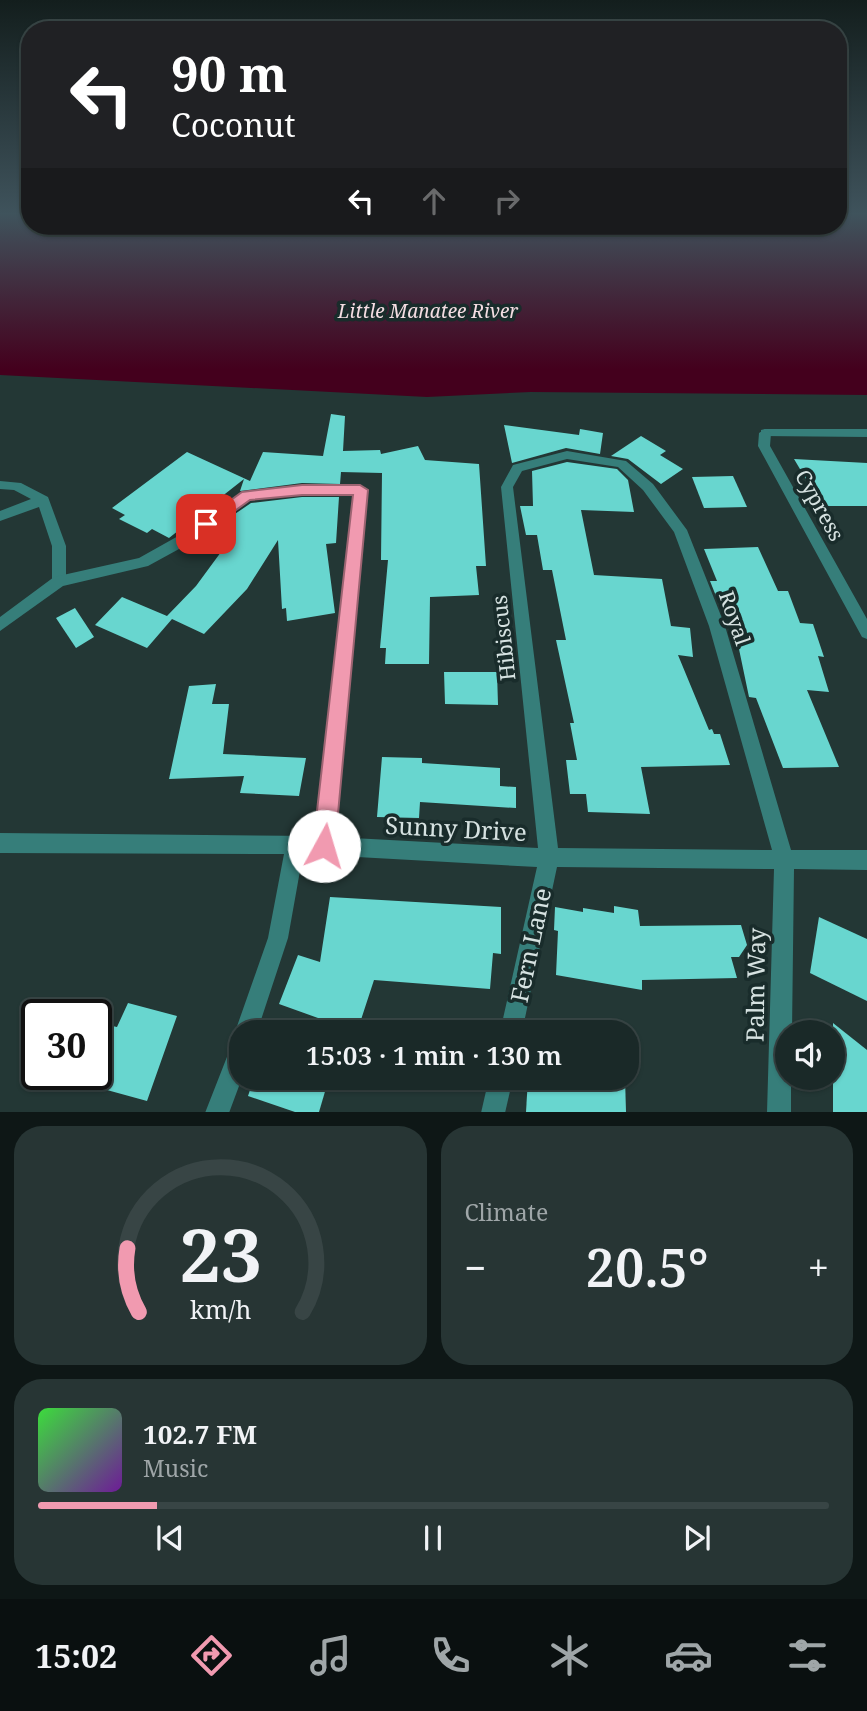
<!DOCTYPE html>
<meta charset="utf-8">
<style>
body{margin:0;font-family:"Noto Serif",serif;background:#273534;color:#f1f3f6;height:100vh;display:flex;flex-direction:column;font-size:26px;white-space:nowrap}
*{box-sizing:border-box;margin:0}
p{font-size:23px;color:#9fa6a8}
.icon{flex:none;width:38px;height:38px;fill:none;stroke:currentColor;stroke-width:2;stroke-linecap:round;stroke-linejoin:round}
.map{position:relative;height:1112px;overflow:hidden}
.drawer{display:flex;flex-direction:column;gap:14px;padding:14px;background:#0e1716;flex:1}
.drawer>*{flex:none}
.banner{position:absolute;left:21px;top:21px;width:826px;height:214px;border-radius:28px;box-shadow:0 2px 5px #0004,0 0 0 2px #384545;background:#202124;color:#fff;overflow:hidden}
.controls{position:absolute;left:775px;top:1020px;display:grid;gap:14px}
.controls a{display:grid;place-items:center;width:70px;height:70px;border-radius:50%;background:#1a2928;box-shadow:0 2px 5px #0004,0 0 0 2px #384545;font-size:35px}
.speed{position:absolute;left:21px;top:999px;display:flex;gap:14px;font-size:35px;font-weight:700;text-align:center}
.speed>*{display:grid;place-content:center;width:91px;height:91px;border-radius:50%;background:#1a2928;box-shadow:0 2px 5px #0004,0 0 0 2px #384545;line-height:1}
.speed .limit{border:4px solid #111;border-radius:10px;background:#fff;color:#111}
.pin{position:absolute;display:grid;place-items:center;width:60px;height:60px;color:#fff;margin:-30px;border-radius:14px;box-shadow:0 4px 10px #0006}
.me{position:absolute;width:77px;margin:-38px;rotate:6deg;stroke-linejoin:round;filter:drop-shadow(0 0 5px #0008)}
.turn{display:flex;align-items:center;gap:24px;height:147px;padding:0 35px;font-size:32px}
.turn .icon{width:91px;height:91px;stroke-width:2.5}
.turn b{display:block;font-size:49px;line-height:60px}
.lanes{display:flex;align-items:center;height:66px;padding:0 35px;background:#0003;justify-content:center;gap:35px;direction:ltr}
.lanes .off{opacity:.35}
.big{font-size:52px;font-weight:600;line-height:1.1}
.drawer .card{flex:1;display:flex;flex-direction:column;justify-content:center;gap:10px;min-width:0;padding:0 24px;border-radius:28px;background:#273534}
.drawer .dial{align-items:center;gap:0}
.dial svg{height:182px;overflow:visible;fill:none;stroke:#384545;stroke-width:7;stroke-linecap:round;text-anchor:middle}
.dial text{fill:#f1f3f6;stroke:none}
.song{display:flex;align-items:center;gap:21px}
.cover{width:84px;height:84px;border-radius:10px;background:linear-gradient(135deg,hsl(120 70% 55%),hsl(280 70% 35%))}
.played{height:7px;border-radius:4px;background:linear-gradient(90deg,#f19ab0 15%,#384545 15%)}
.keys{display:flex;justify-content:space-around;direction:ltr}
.heat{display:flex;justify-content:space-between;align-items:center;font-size:38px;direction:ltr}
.drawer .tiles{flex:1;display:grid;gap:14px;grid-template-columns:1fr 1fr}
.card:last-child{grid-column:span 2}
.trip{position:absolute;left:229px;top:1020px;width:410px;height:70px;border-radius:28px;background:#1a2928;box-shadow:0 2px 5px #0004,0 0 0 2px #384545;font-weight:600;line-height:70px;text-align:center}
.tabs{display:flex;height:112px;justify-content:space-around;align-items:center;background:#0a1010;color:#9fa6a8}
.tabs .icon{width:49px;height:49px}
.tabs .current{color:#f19ab0}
.tabs b{font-size:32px;color:#f1f3f6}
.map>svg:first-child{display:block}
.water{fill:#44001d}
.building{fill:#68d6cf}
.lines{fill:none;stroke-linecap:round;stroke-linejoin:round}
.lane{fill:#367e7a;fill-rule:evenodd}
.street{fill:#367e7a;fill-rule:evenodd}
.route{fill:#f19ab0;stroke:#9d6472;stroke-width:2}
.labels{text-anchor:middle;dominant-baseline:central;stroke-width:7;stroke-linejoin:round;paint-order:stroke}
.far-water-label{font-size:19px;font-style:italic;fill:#f4dde2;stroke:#192c2b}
.street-label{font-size:21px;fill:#d6e2e1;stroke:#192c2b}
.near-street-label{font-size:24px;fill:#d6e2e1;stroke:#192c2b}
</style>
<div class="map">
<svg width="867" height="1113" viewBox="0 0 867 1113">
<rect width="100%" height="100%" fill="#233735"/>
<path class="water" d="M0,214H30V226H838V214H867V395L531,392L427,397L0,375Z"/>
<g class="building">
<path d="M331,414L345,416L343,451L380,450L381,454L418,446L425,460L479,464L486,566H476L479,595L430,597L429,664H385L386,648H380L388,560H381L382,473L341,472L340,484L302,483L240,491L244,479L169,538L152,529L147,533L119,519L125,515L112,508L187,452L250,481L263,452L323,456Z"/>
<path d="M504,425L579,435L580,429L603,433L600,454L566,448L512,463Z"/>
<path d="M641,436L666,451L660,455L683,469L661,484L628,459L611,456Z"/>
<path d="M794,459L867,463V506H822Z"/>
<path d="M567,462L617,469L628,480L634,512L581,510L594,575L662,579L671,626L690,628L693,657L678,655L709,730L712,729L714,734H720L730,765L641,767L650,814L588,812L586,794H570L566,760H577L570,723H574L556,640H566L552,570H543L537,535H526L520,506H533L532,471Z"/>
<path d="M733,476L747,507L704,508L692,477Z"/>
<path d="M302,497H339L336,543L326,544L335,613L287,621L286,608L282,609L278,540L247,589L204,634L172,619L147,648L95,625L122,597L167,616L196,586L221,552L232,516L251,503Z"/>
<path d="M758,547L778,591H788L800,623L813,624L824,657L818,656L829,692L807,690L839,767L783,768L756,698L749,697L730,606H720L710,581H717L704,549Z"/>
<path d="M75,608L94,637L76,648L56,618Z"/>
<path d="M444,672H497L498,705L445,704Z"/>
<path d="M216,684L212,704H229L223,754L306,758L299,796L240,793L244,776L169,779L189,686Z"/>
<path d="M382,757L422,758V763L500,768V786L516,787V808L420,802L419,818L377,817Z"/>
<path d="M330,897L501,907V954L493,953L490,989L374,980L357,1032L279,1004L298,955L320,962Z"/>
<path d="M614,906L638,910L640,926L741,925L747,945L739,957H731L737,978L642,980V990L556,975L558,931L554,930L555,907L583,912V908L614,913Z"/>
<path d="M819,917L867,939V1001L810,973Z"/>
<path d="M128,1003L177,1016L147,1101L96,1087V1038L103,1024L117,1027Z"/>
<path d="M833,1023L867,1050V1112H833Z"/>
<path d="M254,1078H329L319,1112H295L248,1096Z"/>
<path d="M528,1078H625L626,1112H526Z"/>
</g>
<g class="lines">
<g class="lane">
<path d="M765,429H867V437L761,436V430Z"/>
<path d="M0,481L21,483L48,497L66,546V581L64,585H54L52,581V546L39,507L0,521V511L31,499L14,490L0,489Z"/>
</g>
<g class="street">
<path d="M765,429L771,433L770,446L867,619V639L862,637L758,446L759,433Z"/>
<path d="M567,451L626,461L653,484L687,530L725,626L791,850H867V870L794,869L792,1032H788V1078H791V1113H767L774,869L557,867L522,1032H500L537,867L303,854L288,938L257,1032H242V1078L229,1113H205L234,1039L237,1038L235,1032L268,938L284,854L0,853V833L316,836L353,494H302L250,500L190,543L148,566L63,586L0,631V617L54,577L139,558L180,535L242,493L302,486L365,487L366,490L334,837L538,848L501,487L513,465ZM567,459L618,467L643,490L674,532L709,626L772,850L558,848L513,487L522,471Z"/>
<path d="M489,1078H513L505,1113H481Z"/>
</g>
</g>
<linearGradient id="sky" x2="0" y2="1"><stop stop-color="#131e1d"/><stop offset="0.58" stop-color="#3f535c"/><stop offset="1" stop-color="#3f535c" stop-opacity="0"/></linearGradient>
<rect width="867" height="369" fill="url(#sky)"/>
<path class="route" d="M302,485H360L368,490L335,846L332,854L324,857L316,854L313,846L353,495H302L250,500L211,528L206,530L198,524L242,492Z"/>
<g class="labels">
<g class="far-water-label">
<text x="428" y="311">Little Manatee River</text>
</g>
<g class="street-label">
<text transform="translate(820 505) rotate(61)">Cypress</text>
<text transform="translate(735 618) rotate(71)">Royal</text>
<text transform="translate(503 638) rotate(-96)">Hibiscus</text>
</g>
<g class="near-street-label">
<text transform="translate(456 828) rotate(3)">Sunny Drive</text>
<text transform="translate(530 945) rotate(-78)">Fern Lane</text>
<text transform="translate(755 985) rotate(-89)">Palm Way</text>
</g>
</g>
</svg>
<div class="controls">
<a><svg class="icon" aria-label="sound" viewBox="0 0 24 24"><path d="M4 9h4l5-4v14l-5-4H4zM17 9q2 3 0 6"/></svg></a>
</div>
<div class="speed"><div class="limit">30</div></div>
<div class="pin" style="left:206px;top:524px;background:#d93025"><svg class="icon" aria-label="arrive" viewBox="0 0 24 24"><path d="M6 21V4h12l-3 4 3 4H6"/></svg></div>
<svg class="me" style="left:324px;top:846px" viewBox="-20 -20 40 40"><circle r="19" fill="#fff"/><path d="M0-13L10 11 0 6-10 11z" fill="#f19ab0"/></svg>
<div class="trip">15:03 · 1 min · 130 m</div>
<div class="banner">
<div class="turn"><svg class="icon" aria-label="left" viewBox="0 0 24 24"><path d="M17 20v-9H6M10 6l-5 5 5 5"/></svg><div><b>90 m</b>Coconut</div></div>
<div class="lanes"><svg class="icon" aria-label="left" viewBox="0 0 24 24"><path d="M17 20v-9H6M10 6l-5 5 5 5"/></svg><svg class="icon off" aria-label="ahead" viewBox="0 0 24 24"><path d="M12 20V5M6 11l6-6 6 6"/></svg><svg class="icon off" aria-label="right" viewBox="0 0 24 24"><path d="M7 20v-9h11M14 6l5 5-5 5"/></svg></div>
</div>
</div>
<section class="drawer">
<div class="tiles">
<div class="card dial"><svg viewBox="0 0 100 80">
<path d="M14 69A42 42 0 1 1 86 69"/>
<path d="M14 69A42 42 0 0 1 9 41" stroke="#f19ab0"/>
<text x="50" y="56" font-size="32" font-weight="700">23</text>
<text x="50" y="72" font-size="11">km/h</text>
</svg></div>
<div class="card"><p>Climate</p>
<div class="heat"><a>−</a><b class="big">20.5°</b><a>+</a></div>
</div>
<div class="card">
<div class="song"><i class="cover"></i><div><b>102.7 FM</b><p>Music</p></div></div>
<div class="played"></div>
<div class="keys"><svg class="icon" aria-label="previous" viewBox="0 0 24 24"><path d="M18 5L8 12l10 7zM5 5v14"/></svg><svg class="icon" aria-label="pause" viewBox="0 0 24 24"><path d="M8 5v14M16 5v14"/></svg><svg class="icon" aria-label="next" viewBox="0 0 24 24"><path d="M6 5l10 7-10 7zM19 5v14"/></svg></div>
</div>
</div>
</section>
<nav class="tabs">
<b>15:02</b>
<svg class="icon current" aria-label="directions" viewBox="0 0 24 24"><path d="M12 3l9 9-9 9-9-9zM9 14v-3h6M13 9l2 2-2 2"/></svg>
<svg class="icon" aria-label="music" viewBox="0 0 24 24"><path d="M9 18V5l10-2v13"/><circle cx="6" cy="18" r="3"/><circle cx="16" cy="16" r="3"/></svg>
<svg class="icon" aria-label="phone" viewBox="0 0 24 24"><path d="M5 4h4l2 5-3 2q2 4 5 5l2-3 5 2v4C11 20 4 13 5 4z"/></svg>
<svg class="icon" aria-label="climate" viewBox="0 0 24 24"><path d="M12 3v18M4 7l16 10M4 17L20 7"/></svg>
<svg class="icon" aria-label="car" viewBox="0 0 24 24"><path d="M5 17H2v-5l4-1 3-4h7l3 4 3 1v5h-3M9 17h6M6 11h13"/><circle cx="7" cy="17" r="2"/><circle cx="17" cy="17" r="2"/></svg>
<svg class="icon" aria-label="filters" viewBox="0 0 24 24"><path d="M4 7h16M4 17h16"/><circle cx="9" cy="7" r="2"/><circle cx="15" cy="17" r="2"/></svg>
</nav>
